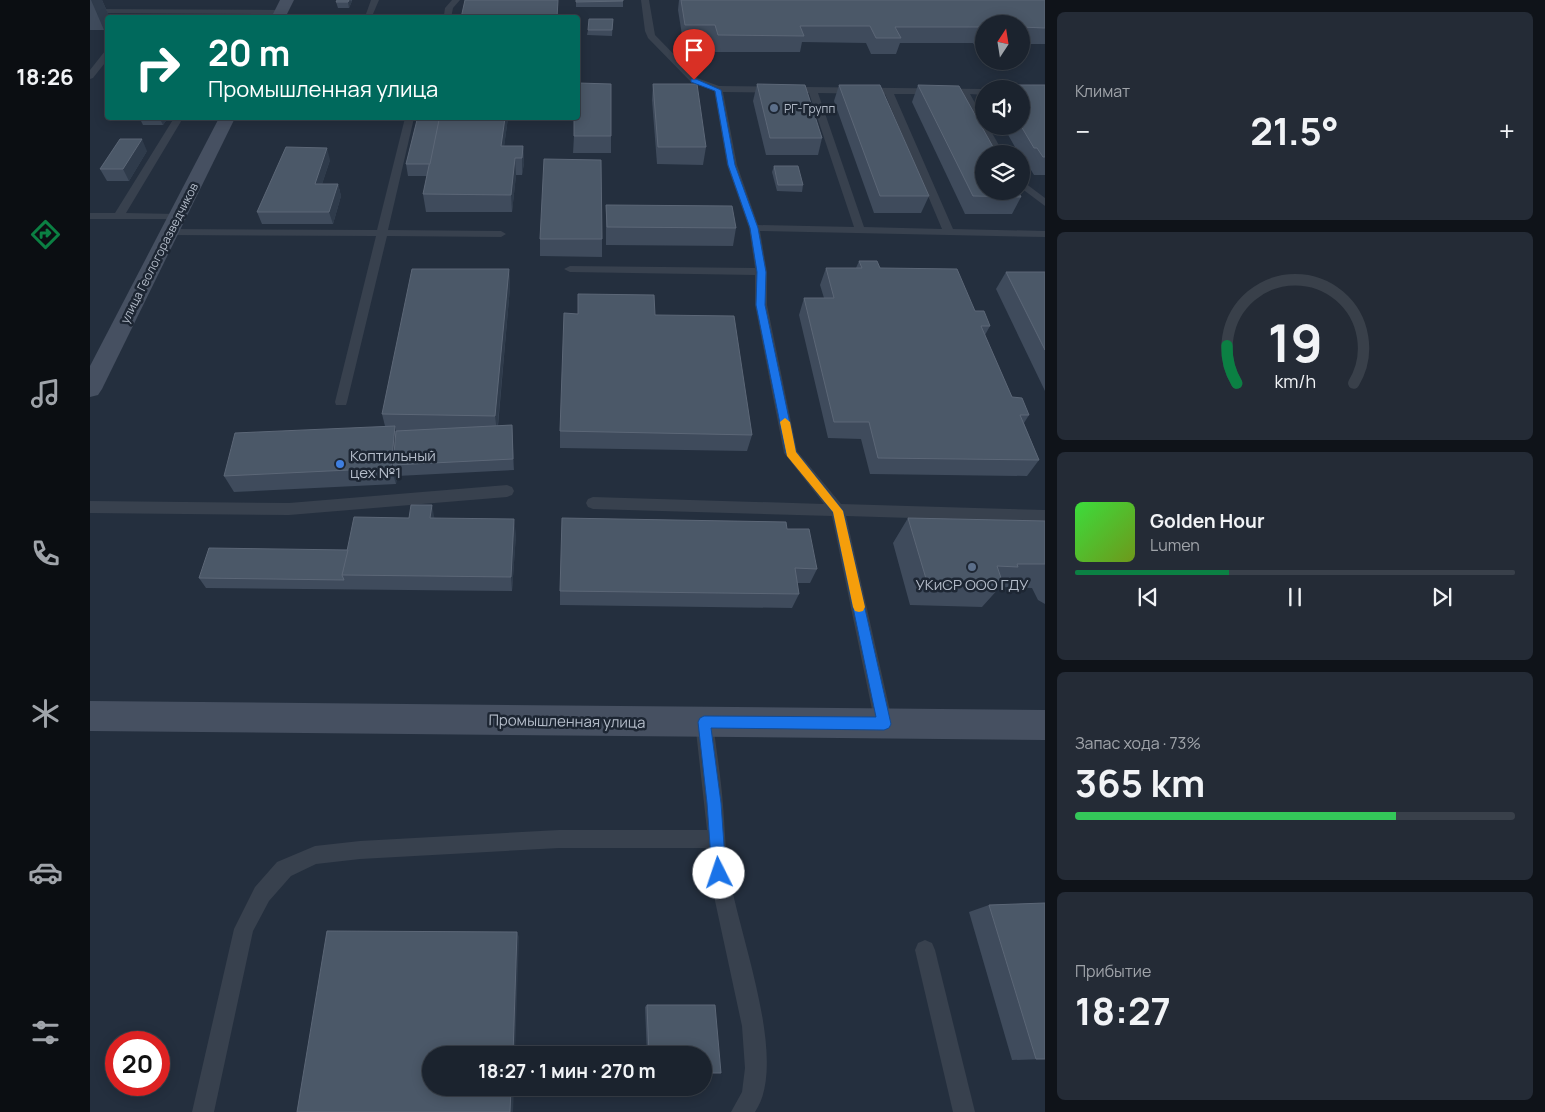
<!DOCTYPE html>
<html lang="ru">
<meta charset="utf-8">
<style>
body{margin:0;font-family:Manrope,sans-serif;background:#242b36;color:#f1f3f6;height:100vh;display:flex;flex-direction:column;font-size:19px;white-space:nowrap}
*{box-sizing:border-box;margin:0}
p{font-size:16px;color:#a0a4aa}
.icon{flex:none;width:28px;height:28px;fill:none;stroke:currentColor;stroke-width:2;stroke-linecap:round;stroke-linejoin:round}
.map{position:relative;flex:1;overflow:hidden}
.side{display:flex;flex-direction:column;gap:12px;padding:12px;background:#0f1319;width:500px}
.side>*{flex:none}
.banner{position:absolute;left:15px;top:15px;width:475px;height:105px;border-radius:5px;box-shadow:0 2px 12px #0003,0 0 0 1px #39404a;background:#00695c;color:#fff;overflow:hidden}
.needle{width:32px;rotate:12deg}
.fabs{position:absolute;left:885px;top:15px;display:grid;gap:10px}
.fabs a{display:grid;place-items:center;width:55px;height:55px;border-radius:50%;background:#1b232e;box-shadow:0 2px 12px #0003,0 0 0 1px #39404a;font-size:25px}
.speed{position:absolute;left:15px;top:1031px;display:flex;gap:10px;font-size:25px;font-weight:700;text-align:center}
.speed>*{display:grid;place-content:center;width:65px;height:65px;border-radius:50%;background:#1b232e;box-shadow:0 2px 12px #0003,0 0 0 1px #39404a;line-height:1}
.speed .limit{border:8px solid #d22;background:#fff;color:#111}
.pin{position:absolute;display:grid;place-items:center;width:42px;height:42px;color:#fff;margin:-51px -21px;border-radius:50% 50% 50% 0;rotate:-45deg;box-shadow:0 0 5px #0007}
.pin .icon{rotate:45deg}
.me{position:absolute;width:55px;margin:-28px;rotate:356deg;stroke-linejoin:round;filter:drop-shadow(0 0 4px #0008)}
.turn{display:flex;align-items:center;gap:18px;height:105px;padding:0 20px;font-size:22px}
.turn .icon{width:65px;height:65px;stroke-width:2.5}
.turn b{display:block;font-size:35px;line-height:42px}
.big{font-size:38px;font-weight:700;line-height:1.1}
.side .card{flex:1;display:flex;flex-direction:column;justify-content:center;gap:8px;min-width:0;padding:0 18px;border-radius:8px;background:#242b36}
.side .dial{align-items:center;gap:0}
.dial svg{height:130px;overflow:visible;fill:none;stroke:#39404a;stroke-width:7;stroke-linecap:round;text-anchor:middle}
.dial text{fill:#f1f3f6;stroke:none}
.song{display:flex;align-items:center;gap:15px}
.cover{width:60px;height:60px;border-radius:8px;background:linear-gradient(135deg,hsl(120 70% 55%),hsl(80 70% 35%))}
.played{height:5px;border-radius:2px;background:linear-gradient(90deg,#0b8043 35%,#39404a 35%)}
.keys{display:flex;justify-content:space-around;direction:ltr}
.heat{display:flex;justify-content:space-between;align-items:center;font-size:28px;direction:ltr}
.charge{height:8px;border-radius:4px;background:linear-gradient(90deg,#34c759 73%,#39404a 0)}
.trip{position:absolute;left:332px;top:1046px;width:290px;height:50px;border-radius:25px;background:#1b232e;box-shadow:0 2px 12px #0003,0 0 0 1px #39404a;font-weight:700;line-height:50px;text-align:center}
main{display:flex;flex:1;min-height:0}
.tabs{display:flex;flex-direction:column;width:90px;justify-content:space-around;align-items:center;background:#0b0e12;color:#a0a4aa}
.tabs .icon{width:35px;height:35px}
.tabs .active{color:#0b8043}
.tabs b{font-size:22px;color:#f1f3f6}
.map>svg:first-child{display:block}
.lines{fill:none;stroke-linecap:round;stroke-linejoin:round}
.lane{fill:#38414e;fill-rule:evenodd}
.secondary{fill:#465061;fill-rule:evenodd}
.wall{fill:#3f4b5c}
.shaded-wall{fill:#2f3b4b}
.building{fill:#4b5868;stroke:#5c6777}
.route{fill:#1a73e8;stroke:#114b97}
.slow{fill:#f59e0b}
.service-dot{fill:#5c6f8a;stroke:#1d2633;stroke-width:2}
.shop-dot{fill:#3f7fe0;stroke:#1d2633;stroke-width:2}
.labels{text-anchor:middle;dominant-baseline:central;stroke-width:5;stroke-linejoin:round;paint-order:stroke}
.far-poi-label{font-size:12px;fill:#b4bcc9;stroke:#1d2633;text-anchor:start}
.far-street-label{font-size:12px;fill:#b4bcc9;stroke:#1d2633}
.poi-label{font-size:15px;fill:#b4bcc9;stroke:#1d2633;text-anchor:start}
.street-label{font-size:15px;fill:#b4bcc9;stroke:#1d2633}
</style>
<main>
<nav class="tabs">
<b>18:26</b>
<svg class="icon active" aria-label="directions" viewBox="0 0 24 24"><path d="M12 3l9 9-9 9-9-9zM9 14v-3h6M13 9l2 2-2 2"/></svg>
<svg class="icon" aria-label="music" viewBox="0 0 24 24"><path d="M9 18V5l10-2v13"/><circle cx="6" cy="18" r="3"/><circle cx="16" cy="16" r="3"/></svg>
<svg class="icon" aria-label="phone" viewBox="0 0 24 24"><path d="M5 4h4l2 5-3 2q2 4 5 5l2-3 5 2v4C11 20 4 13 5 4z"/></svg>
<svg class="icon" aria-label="climate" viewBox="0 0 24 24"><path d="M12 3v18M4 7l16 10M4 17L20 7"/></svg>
<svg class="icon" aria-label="car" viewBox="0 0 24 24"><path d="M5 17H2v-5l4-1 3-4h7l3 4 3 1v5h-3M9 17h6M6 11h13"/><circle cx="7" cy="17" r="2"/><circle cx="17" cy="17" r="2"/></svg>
<svg class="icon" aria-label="filters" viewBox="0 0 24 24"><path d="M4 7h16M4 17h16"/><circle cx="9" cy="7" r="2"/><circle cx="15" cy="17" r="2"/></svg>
</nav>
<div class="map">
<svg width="955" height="1112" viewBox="0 0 955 1112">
<rect width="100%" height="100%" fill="#242f3e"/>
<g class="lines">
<g class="lane">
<path d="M281,0H289L283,14L354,15L355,8L362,0H370L363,8L361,18H186V14L0,13V9L191,10L195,12L194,14H276Z"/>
<path d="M551,0H559L565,35L607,78L629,86L894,89V95L880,94L894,119V126H898L914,154H904L871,94H804L863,229L955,231V237L670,231L677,272V305L707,451L751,504L955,510V522L756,516L803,724L800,730L794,732L788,730L785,724L742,516L503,509L498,507L496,503L498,499L503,497L734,504L694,453L665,305V275L480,272L474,269L480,266L665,268L659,228L637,165L624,90L601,82L558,38L555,31ZM633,92L719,93L764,227L668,225L647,165ZM728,93L795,94L852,229L774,227Z"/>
<path d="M15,51H18V59L3,78L0,79V70Z"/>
<path d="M84,118H93L36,213L87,214L92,217L91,219H0V213H25Z"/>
<path d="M315,118H324L298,230L411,231L416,234L411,237L297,236L257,402L256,405H246L245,402L286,236L80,235L75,232L80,229L287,230Z"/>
<path d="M931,180L955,198V206L931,188Z"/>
<path d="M417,485L422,487L424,491L422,495L417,497L199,515L0,513V501L199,503Z"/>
<path d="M614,714L620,716L623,722C626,749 631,777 633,805C635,827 635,850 639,872C647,931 700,1061 665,1112H641L652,1092L655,1068L652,1026L619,873L618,848H469L270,859L226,864L201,876L179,901L163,931L124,1112H102L144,929L165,887L187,862L225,846L270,841L469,830H617L605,722L608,716Z"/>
<path d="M835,940L842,943L845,950L885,1112H863L825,950L828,943Z"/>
</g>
<g class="secondary">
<path d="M190,0H204L195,18H181Z"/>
<path d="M129,118H145L12,389L8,395L0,397V366Z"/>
<path d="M0,701L955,710V740L0,731Z"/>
</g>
</g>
<g class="wall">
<path d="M0,0H12L20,18H18L14,30H0Z"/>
<path d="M247,0H262V1L259,8H248L246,2Z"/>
<path d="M486,0L533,1V7H486Z"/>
<path d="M589,0H955V44H931V24H894V55H891L883,43H810L806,54H781L776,43L712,42L710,52H625L623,42L593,41L588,10Z"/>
<path d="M523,19L522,36L497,35L498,30Z"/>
<path d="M563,84L616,147L613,165L567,164L562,100Z"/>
<path d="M667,84L732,138L728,155H676L663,101Z"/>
<path d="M749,85L839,196L831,213H784L744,101Z"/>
<path d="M828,85L931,197L922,214H875L822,102Z"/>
<path d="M906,85H955V175H944L938,165H935L931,158V154H929L913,126H931V89H904Z"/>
<path d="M78,118L73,125H53L50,119Z"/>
<path d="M349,118H418L414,146H433L434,163L432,175H426L422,212H336L333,194L337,176H318L316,164L349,120Z"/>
<path d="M484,136H521V153H483Z"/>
<path d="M57,151L39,181H17L10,169Z"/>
<path d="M240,160L232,184H248L251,196L243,224H172L167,212Z"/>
<path d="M684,166L713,185L712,192L687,191L682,172Z"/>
<path d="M516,205L646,228L643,246L516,245Z"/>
<path d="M450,239H512V257L450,256Z"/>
<path d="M769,261L790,268L885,311L900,326L895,335L922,397L939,415L934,423L949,460L937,476L780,474L771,439L738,438L709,315L714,298H734L730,285L736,268H766Z"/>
<path d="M419,269L420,287L408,426L422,425L424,470L307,476L306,484L144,492L134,476L295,426L292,414Z"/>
<path d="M916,272H955V391L906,289Z"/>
<path d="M565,315L662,435L657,451L470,448V431Z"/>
<path d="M345,518L426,534L422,591L116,588L109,578L258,550Z"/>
<path d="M818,518L955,521V604L948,600L942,588L910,587L892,607L820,605L803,543Z"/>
<path d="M697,529L727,569L720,583H707L709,594L702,608L470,605V591Z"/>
<path d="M899,905L955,1059L922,1060L879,912Z"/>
<path d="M557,1005L614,1055H557L555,1007Z"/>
</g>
<g class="shaded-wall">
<path d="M1,0H12L20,18H18V27L14,30Z"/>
<path d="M259,0L262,1L259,8L258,2Z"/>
<path d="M72,118H78L73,125L70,119Z"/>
<path d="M415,118H418L412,163L411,146Z"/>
<path d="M52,139L57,151L39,181L33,169Z"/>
<path d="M433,146L434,163L432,175V158Z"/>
<path d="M237,148L240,160L228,196L225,184Z"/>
<path d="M425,158L426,175L422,212L421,195Z"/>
<path d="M248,184L251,196L243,224L239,212Z"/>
<path d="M419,269L420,287L407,432L405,416Z"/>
<path d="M422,425L423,437L424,470L423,459Z"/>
<path d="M305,426L309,442L303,465L307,476L306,484L301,468Z"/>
<path d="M342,505L345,521L340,518Z"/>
<path d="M424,519L426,534L422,591L421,577Z"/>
<path d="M427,932L429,937L425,1055H423Z"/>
<path d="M421,1088H424L423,1112H420Z"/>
</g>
<g class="building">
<path d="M247,0H259L258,2H246Z"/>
<path d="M375,0H468L467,18H371Z"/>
<path d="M486,0H533V1L486,2Z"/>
<path d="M591,0H955V28L931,27V24H894V33L890,27H805L811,38H786L780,26H710L714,36L628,35L625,25H595Z"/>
<path d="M499,19H523L522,30H498Z"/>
<path d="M488,83L521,84V136H484V118H488Z"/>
<path d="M563,84H607L616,147H568Z"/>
<path d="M667,84L715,85L732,138H680Z"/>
<path d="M749,85H790L839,196H790Z"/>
<path d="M828,85L869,86L907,154H894V191H928L931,197L883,196Z"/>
<path d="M906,85H955V157H953L947,148H944L931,126V89H908Z"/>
<path d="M51,118H72L70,119H50Z"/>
<path d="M349,118H415L411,146H433L432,158H425L421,195L333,194Z"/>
<path d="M327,120H349L340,164H316Z"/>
<path d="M30,139H52L33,169H10Z"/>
<path d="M196,147L237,148L225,184H248L239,212H167Z"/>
<path d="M454,159L511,160L512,239H450Z"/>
<path d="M684,166H708L713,185H688Z"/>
<path d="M516,205L642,206L646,228L517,227Z"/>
<path d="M769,261H787L790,268L867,269L885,311H894L900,326H891L922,397L932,398L939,415H930L949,460L788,458L779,422H744L714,298H744L736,268H772Z"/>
<path d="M322,269H419L405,416L292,414Z"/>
<path d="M916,272H955V350Z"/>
<path d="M488,294L564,295L565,315L644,316L662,435L470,431L474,313L488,314Z"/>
<path d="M422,425L423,459L303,465L306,431Z"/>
<path d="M305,426L301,468L134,476L145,433Z"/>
<path d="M321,505H342L340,518L424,519L421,577L252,575L264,517L319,518Z"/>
<path d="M472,518L696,522L697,529H719L727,569L705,568L709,594L470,591Z"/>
<path d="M818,518L955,521V564H927L928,567L907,566L913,584L837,582Z"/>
<path d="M119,548L258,550L252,575L254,580L109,578Z"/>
<path d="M955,903V1059H946L899,905Z"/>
<path d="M237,931L427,932L423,1055H341V1088H421L420,1112H207Z"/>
<path d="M557,1005H625L631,1073H614V1055H559Z"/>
</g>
<path class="route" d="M601,79H606L631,90L645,165L668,228L676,272L675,305L706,452L753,511L801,724L799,728L794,730L621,728L631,803L636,873L634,878L629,880L624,878L622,873L617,803L608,722L610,718L614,716L786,717L743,512L696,453L666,305L667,272L660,228L638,165L625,91L601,82Z"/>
<path class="slow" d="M695,418L700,422L706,452L753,511L775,607L773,611L769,612L765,611L763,607L743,512L697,456L690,422Z"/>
<g class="service-dot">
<circle cx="684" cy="108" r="5"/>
<circle cx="882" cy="567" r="5"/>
</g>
<circle class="shop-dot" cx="250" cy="464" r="5"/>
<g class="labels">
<g class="far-poi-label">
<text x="694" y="108">РГ-Групп</text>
</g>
<g class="far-street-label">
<text transform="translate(69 253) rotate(-63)">улица Геологоразведчиков</text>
</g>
<g class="poi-label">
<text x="260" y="455">Коптильный<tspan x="260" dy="17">цех №1</tspan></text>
<text x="882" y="584" text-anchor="middle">УКиСР ООО ГДУ</text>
</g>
<g class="street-label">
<text transform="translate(477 721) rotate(1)">Промышленная улица</text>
</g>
</g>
</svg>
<div class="fabs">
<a><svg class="needle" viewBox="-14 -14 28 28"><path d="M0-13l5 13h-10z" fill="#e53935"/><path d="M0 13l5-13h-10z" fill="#a0a4aa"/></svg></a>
<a><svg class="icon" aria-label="sound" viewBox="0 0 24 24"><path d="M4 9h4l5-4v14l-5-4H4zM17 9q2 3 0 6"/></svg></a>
<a><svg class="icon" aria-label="layers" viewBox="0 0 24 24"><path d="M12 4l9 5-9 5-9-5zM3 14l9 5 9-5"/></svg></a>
</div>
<div class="speed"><div class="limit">20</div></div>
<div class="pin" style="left:604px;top:80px;background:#d93025"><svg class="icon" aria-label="arrive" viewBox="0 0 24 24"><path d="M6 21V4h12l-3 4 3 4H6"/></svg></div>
<svg class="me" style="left:629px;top:873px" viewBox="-20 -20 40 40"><circle r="19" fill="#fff"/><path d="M0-13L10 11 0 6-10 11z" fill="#1a73e8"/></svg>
<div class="trip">18:27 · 1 мин · 270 m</div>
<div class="banner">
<div class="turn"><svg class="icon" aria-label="right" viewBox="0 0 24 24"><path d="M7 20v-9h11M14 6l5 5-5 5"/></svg><div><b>20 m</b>Промышленная улица</div></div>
</div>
</div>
<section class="side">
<div class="card"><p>Климат</p>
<div class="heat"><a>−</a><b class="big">21.5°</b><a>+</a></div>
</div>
<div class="card dial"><svg viewBox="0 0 100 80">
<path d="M14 69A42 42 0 1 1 86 69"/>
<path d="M14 69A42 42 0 0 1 8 46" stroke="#0b8043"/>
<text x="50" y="56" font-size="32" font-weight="700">19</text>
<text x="50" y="72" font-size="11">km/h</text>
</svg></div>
<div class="card">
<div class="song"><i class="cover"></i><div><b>Golden Hour</b><p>Lumen</p></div></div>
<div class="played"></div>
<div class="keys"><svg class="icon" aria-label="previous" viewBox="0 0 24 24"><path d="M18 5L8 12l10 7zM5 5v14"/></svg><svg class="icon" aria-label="pause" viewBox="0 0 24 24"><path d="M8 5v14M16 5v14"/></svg><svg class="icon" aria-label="next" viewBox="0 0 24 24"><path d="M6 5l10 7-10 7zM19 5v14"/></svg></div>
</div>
<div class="card"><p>Запас хода · 73%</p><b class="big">365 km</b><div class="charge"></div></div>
<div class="card"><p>Прибытие</p><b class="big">18:27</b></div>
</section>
</main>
